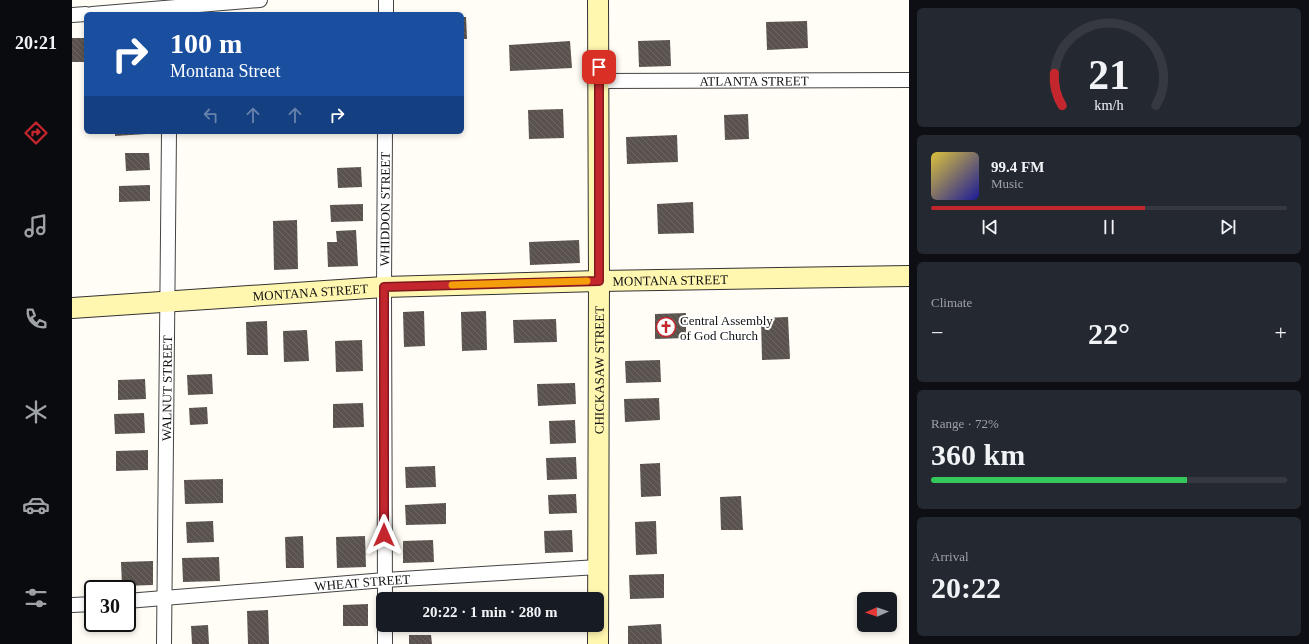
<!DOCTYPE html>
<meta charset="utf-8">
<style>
body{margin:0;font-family:"Times New Roman",serif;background:#242831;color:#f1f3f6;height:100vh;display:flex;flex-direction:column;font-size:15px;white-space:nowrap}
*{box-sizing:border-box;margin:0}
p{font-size:13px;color:#9ea1a6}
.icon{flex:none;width:22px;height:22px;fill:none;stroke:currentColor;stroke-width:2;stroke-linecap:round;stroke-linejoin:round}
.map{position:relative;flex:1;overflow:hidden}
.side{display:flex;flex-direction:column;gap:8px;padding:8px;background:#0d0f14;width:400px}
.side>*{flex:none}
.hud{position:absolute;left:12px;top:12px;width:380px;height:122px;border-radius:6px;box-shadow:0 2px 6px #0003;background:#1a4fa0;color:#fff;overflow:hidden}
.needle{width:26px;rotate:268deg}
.controls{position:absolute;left:785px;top:592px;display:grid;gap:8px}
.controls a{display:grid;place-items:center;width:40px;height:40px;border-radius:6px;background:#171b24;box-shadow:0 2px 6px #0003;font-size:20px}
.speed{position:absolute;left:12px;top:580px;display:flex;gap:8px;font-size:20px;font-weight:700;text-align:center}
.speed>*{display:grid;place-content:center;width:52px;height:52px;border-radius:50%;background:#171b24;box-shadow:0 2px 6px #0003;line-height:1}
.speed .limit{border:2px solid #111;border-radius:6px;background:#fff;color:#111}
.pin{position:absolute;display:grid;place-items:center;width:34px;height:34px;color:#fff;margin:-17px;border-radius:8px;box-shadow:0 2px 6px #0006}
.me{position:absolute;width:44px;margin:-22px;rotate:0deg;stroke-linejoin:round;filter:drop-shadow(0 0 3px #0008)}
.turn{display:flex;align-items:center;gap:14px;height:84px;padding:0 20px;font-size:18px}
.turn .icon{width:52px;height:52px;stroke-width:2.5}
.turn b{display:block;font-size:28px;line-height:34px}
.lanes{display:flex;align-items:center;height:38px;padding:0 20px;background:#0003;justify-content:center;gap:20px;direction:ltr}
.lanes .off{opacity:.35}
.big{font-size:30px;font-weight:800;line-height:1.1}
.side .widget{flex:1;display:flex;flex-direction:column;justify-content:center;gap:6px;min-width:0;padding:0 14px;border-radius:6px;background:#242831}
.side .dial{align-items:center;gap:0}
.dial svg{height:104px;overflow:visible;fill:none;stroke:#363941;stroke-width:7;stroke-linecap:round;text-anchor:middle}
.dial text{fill:#f1f3f6;stroke:none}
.song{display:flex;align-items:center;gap:12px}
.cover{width:48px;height:48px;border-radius:6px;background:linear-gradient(135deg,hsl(50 70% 55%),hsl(240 70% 35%))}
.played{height:4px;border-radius:2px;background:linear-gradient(90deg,#c4262e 60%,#363941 60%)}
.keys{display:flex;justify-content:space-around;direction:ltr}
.heat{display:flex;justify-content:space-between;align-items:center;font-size:22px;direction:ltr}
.charge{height:6px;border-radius:3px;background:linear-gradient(90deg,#34c759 72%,#363941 0)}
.trip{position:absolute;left:304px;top:592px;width:228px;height:40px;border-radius:6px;background:#171b24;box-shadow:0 2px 6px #0003;font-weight:800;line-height:40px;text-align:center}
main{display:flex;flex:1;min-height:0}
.tabs{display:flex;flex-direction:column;width:72px;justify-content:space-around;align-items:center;background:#090b0e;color:#9ea1a6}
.tabs .icon{width:28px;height:28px}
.tabs .selected{color:#c4262e}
.tabs b{font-size:18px;color:#f1f3f6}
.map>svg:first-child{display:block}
.building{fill:url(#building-back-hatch)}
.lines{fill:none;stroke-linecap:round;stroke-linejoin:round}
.street-casing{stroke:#444;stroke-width:16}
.secondary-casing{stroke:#333;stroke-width:22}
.street{stroke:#fff;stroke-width:14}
.secondary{stroke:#fff6b0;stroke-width:20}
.route-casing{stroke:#7f191e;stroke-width:10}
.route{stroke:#c4262e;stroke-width:7}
.slow{stroke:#f59e0b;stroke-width:7}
.labels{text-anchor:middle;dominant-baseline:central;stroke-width:4;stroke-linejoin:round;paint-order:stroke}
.street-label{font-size:13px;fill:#111;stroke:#fff}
.poi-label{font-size:13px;fill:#111;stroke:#fff;text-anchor:start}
</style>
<main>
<nav class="tabs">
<b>20:21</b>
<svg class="icon selected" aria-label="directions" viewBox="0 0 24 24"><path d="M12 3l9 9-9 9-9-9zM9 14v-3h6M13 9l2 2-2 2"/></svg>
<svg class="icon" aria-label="music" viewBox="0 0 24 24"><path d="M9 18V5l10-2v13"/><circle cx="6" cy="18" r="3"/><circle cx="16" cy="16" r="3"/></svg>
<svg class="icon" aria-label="phone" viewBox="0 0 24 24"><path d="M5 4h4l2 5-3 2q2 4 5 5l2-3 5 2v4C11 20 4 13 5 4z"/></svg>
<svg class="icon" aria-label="climate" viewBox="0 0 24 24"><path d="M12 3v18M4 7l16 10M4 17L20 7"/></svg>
<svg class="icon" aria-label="car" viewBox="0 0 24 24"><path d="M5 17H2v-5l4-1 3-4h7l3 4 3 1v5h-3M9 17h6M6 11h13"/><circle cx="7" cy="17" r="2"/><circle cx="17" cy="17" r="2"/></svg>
<svg class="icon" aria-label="filters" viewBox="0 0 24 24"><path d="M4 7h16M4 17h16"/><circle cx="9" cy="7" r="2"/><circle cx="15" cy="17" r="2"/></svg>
</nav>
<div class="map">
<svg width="837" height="644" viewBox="0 0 837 644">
<defs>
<pattern id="building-back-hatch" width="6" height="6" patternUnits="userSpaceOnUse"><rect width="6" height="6" fill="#5a524d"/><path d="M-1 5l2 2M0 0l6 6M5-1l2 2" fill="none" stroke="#6d6662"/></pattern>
</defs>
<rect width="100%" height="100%" fill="#fffdf5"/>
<g class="building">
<path d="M390,17H394L395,39H390Z"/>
<path d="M735,21L736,48L695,50L694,22Z"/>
<rect x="0" y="38" width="14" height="24"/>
<path d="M598,40L599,66L567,67L566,41Z"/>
<path d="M498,41L500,68L438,71L437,45Z"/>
<path d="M491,109L492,138L457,139L456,110Z"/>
<path d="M676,114L677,139L653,140L652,115Z"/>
<path d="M43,132H74V134L43,136Z"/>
<path d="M605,135L606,162L555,164L554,137Z"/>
<path d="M53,153H77L78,170L54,171Z"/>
<path d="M289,167L290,187L266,188L265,168Z"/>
<path d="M78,185V201L47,202V186Z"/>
<path d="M621,202L622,233L586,234L585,204Z"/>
<path d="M291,204V221L259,222L258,205Z"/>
<path d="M225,220L226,269L202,270L201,221Z"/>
<path d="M284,230L286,266L256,267L255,242H265L264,231Z"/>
<path d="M507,240L508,263L458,265L457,242Z"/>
<path d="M352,311L353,346L332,347L331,312Z"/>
<path d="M414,311L415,350L390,351L389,312Z"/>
<path d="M614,313V338L583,339V314Z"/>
<path d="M716,317L718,359L690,360L689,318Z"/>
<path d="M484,319L485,342L442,343L441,320Z"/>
<path d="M195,321L196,355H175L174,322Z"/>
<path d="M235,330L237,361L212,362L211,331Z"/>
<path d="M290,340L291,371L264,372L263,341Z"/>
<path d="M588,360L589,382L554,383L553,361Z"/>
<path d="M140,374L141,394L116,395L115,375Z"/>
<path d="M73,379L74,399L46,400V380Z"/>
<path d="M503,383L504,404L466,406L465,384Z"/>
<path d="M587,398L588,420L553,422L552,399Z"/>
<path d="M291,403L292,427L261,428V404Z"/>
<path d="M135,407L136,424L118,425L117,408Z"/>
<path d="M72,413L73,433L43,434L42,414Z"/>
<path d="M503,420L504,443L478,444L477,421Z"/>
<path d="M76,450V470L44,471V451Z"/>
<path d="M504,457L505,479L475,480L474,458Z"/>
<path d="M588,463L589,496L569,497L568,464Z"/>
<path d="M363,466L364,487L334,488L333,467Z"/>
<path d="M151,479V503L113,504L112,480Z"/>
<path d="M504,494L505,513L477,514L476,495Z"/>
<path d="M669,496L671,530H649L648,497Z"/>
<path d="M374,503V524L334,525L333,505Z"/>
<path d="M141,521L142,542L115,543L114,522Z"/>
<path d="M584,521L585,554L564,555L563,522Z"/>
<path d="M500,530L501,552L473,553L472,531Z"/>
<path d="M231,536L232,568H214L213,537Z"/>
<path d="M293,536L294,567L265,568L264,537Z"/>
<path d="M361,540L362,562L331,563V541Z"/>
<path d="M147,557L148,581L111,582L110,558Z"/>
<path d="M81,561V585L50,586L49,562Z"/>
<path d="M592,574V598L558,599L557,575Z"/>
<path d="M296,604V626H271V605Z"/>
<path d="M196,610L197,644H176L175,611Z"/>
<path d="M589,624L590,644H556V626Z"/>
<path d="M136,625L137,644H120L119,626Z"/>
<path d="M452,625H487V631L452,632Z"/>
<path d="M337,635H359L360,644H337Z"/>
</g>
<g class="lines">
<defs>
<g id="street">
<path d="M20,14L188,0"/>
<path d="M314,14V0"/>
<path d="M0,15L14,14"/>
<path id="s1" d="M527,81L837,80"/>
<path id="s2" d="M313,599L312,287L313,132"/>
<path id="s3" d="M55,601L313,580L526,567"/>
<path d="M0,605L21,604"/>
<path d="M313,625V644"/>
<path id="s4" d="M92,644L97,132"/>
</g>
<g id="secondary">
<path id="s5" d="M0,308L312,287L527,281L837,276"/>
<path id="s6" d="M526,644L527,281L526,0"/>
</g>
</defs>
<use href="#street" class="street-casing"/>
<use href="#secondary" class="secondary-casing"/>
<use href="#street" class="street"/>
<use href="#secondary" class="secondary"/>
</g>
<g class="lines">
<defs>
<path id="route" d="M312,535V287L527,281V67"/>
</defs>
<use href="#route" class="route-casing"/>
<use href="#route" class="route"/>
<path class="slow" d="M380,285L515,281"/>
</g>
<defs>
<symbol id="church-ring" viewBox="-11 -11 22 22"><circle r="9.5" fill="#fff" stroke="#c4262e" stroke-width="1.5"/><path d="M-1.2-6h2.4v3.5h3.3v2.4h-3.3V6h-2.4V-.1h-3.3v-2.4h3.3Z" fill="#c4262e"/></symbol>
</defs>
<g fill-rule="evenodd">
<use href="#church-ring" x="583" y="316" width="22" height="22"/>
</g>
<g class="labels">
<g class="street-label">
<text stroke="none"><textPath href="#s1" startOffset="155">ATLANTA STREET</textPath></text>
<text stroke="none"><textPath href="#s2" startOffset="390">WHIDDON STREET</textPath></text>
<text stroke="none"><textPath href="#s5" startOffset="599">MONTANA STREET</textPath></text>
<text stroke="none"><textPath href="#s5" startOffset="239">MONTANA STREET</textPath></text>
<text stroke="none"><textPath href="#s6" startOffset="274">CHICKASAW STREET</textPath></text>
<text stroke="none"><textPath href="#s4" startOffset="256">WALNUT STREET</textPath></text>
<text stroke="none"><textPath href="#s3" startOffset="236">WHEAT STREET</textPath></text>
</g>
<g class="poi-label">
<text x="608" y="320">Central Assembly<tspan x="608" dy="15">of God Church</tspan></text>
</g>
</g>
</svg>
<div class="controls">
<a><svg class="needle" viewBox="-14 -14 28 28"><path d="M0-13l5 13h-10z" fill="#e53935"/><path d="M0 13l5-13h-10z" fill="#9ea1a6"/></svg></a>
</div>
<div class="speed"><div class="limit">30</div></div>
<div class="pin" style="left:527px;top:67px;background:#d93025"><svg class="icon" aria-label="arrive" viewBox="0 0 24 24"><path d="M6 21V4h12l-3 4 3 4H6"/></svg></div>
<svg class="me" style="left:312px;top:535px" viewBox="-20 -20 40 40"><path d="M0-17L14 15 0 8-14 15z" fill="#c4262e" stroke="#fff" stroke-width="4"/></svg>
<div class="trip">20:22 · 1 min · 280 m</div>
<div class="hud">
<div class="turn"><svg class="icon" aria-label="right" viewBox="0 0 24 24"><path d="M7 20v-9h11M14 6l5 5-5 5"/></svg><div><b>100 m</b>Montana Street</div></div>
<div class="lanes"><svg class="icon off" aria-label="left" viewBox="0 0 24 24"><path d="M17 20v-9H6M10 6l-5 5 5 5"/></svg><svg class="icon off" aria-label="ahead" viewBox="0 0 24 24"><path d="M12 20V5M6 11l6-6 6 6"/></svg><svg class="icon off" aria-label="ahead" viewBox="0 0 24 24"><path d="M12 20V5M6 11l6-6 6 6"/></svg><svg class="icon" aria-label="right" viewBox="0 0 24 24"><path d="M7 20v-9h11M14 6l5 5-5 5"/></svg></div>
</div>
</div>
<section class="side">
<div class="widget dial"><svg viewBox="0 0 100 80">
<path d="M14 69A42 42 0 1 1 86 69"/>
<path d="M14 69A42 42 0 0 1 8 44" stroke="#c4262e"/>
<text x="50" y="56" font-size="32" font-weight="700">21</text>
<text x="50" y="72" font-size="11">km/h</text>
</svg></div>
<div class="widget">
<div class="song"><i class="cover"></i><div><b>99.4 FM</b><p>Music</p></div></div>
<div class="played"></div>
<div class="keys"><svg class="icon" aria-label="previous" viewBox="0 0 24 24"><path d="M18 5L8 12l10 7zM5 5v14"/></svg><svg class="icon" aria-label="pause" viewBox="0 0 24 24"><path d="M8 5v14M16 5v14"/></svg><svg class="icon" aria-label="next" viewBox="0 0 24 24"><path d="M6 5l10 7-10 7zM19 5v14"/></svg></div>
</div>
<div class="widget"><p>Climate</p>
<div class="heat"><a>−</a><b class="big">22°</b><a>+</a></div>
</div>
<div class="widget"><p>Range · 72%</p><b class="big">360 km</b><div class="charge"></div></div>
<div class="widget"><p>Arrival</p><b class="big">20:22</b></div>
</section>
</main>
